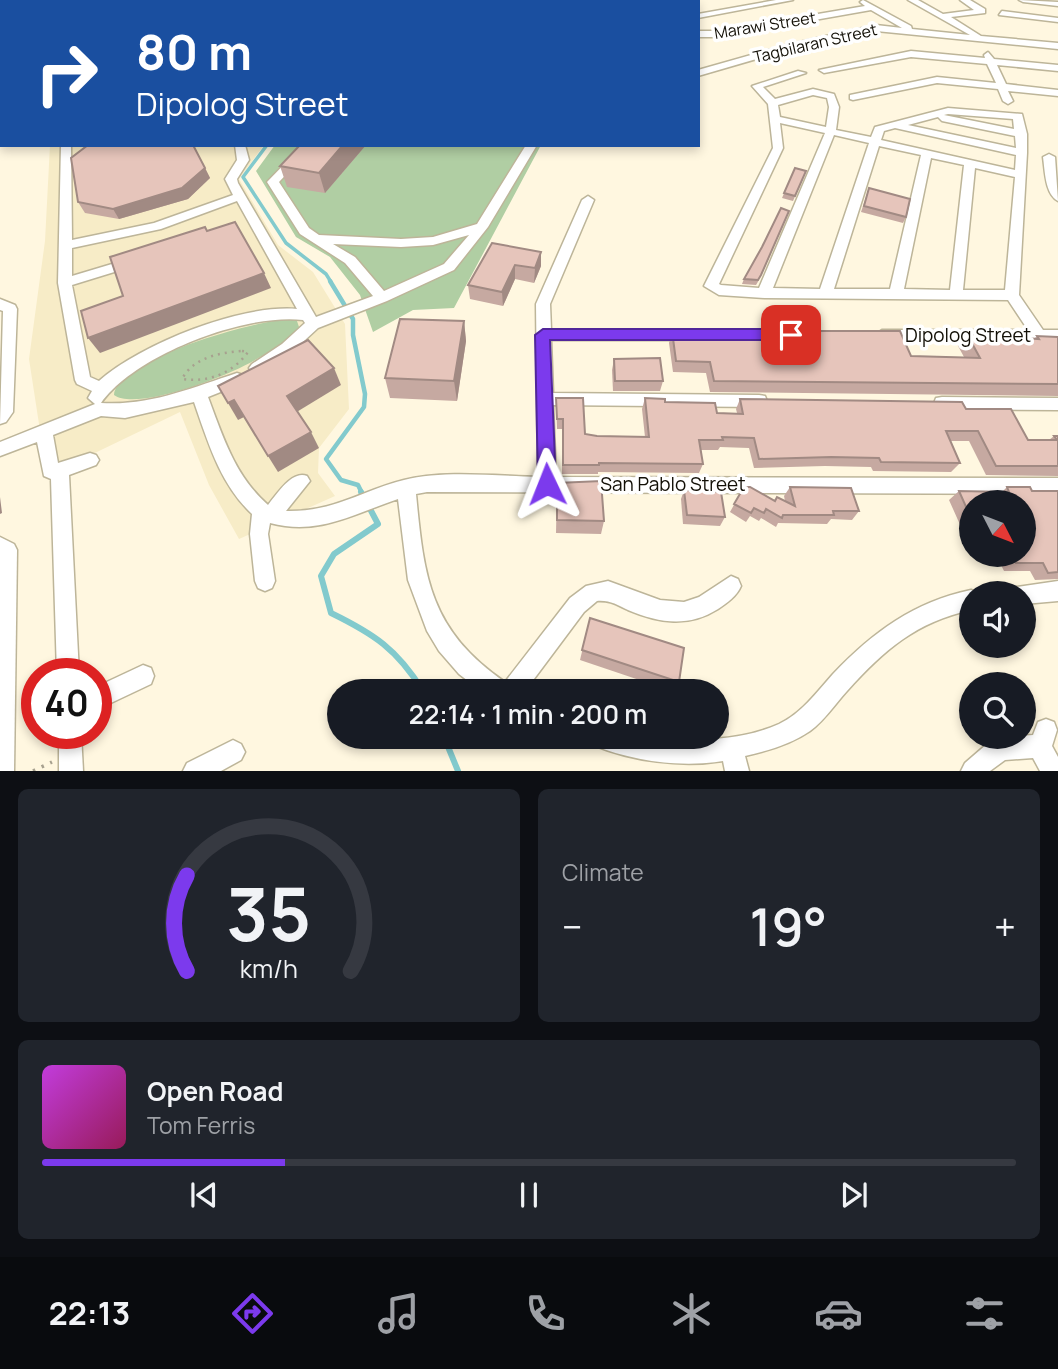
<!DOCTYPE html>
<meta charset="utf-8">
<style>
body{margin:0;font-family:Manrope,sans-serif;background:#20242c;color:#f1f3f6;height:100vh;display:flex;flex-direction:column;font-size:26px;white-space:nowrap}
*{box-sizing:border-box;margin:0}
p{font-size:23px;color:#9ea1a6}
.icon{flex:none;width:38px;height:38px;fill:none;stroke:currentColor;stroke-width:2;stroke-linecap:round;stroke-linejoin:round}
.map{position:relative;height:771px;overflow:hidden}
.panel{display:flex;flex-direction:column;gap:18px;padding:18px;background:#0d0f14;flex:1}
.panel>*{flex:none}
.hud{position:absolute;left:0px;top:0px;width:700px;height:147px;box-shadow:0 4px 10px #0003;background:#1a4fa0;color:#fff;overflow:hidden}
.needle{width:46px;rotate:132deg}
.tools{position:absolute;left:959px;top:490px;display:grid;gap:14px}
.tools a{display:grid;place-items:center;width:77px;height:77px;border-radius:50%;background:#171b24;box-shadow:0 4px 10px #0003;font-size:35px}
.speed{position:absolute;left:21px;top:658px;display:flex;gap:14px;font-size:35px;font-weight:700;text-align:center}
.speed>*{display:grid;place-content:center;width:91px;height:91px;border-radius:50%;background:#171b24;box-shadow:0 4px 10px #0003;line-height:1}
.speed .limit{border:10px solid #d22;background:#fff;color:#111}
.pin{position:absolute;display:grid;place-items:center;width:60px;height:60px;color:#fff;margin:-30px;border-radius:14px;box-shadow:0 4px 10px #0006}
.me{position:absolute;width:77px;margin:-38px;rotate:358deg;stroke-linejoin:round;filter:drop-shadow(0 0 5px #0008)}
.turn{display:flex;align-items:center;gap:24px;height:147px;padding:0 21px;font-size:32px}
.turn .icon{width:91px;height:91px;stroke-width:2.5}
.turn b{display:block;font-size:49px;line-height:60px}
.big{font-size:52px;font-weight:600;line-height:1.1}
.panel .widget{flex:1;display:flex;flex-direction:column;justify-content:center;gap:10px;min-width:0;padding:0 24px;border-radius:10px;background:#20242c}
.panel .dial{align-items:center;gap:0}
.dial svg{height:182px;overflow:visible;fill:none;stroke:#363941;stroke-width:7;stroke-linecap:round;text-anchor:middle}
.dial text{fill:#f1f3f6;stroke:none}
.song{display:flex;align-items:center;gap:21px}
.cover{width:84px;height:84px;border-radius:10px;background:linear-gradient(135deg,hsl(290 70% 55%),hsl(330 70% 35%))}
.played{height:7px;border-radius:4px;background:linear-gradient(90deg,#7c3aed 25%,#363941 25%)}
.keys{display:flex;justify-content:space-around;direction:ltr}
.heat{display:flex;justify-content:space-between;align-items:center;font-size:38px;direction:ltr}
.panel .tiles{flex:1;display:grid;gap:18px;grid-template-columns:1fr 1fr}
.widget:last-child{grid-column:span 2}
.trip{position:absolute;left:327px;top:679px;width:402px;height:70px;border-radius:35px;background:#171b24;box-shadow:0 4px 10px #0003;font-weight:600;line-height:70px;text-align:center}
.menu{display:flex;height:112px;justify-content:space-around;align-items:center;background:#090b0e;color:#9ea1a6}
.menu .icon{width:49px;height:49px}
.menu .current{color:#7c3aed}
.menu b{font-size:32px;color:#f1f3f6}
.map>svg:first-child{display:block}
.built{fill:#f7ecc7}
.green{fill:#b0cea3}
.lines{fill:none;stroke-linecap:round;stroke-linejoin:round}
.stream-far2{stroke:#82cacd;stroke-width:3.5}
.stream-far1{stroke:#82cacd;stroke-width:4.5}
.stream{stroke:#82cacd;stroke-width:6}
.minor-casing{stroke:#bdb599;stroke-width:3}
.path-far1{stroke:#a7a18f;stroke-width:2.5;stroke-dasharray:2 5;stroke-linecap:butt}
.path{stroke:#a7a18f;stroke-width:3.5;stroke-dasharray:2.5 7;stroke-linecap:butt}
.minor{fill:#fff;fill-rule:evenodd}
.wall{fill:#c6a9a1}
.shaded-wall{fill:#a18a83}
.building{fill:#e6c5bb;stroke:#a18a83;stroke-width:2}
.route{fill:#7c3aed;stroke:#51269a;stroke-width:2}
.labels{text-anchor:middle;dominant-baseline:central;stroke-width:7;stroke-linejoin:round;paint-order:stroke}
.far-street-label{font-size:16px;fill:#120f06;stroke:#fff}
.street-label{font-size:19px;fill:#120f06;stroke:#fff}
</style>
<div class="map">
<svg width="1058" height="771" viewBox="0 0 1058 771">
<rect width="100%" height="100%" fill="#fff7e0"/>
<path class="built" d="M50,145H264L239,179L278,245L313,272L345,324L349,409L319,448L318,473L335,496L239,539L209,485L180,412L47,476L29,359L45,241Z"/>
<g class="green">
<path d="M275,145H541L454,308L413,310L373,332L360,295L330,257L296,237L256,171Z"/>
<path d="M288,319L297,321L299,327L293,335C274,349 254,362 233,371C210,382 134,410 114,395C118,358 255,321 288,319Z"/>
</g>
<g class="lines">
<path class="stream-far2" d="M267,145L243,177L286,243L326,274L331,282"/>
<path class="stream-far1" d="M330,281L353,319V335L365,394L364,407L326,459L341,480L358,485L362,493"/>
<g class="stream">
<path d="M361,492L364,498"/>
<path d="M368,505L378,524L334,554L321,576L331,613C374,634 397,649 423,691"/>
<path d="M444,737L458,771"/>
</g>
<defs>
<g id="minor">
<path d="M7,0H16L5,2Z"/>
<path d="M167,0H183L164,2Z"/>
<path d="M280,0H294L277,2Z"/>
<path d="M316,0H324L315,2Z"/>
<rect x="358" y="0" width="8" height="2"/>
<path d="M401,0H409L410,2H402Z"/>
<path d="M444,0H474L441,2Z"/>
<path d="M481,0H510L513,2H483Z"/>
<rect x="553" y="0" width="8" height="2"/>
<path d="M596,0H604L605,2H597Z"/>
<rect x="639" y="0" width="8" height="2"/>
<path d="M776,0H793L698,18V14Z"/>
<path d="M863,0L911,26L912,29L970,35L908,0H918L943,14L974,10L960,0H970L985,9V13L951,17L981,36L1058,43V49L876,31L791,49L698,76V70L786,45L876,25L902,28L871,10L718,37H698V31H718L865,6L860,2Z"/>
<path d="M1019,0L1058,2V6L1023,2Z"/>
<path d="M1002,11L1058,18V22L999,15Z"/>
<path d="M911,51L985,58L984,55L988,52L994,59L1058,65V71L997,65L1006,84L1058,90V96L1008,91L1013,101L1008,104L1003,101L998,89L937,83L853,100L850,99V95L937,77L996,83L987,64L911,57L824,73L819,70Z"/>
<path d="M798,71L806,73L763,87L775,99L813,89L834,94L839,107L836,130L871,137L875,127L948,108L1022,114L1027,134V153L1019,295L1043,330H1058V340H882L875,335L882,330H1028L1008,300L764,298L719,295L704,286L773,148L768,104L752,86ZM813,95L827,98L829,107L826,127L780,117L778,105ZM948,114L1013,119L1014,129L944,115ZM938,117L942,121L1015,136L1016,148L908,125ZM780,123L825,133L759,288L721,285L719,284L783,148ZM895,128L1016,155L1015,170L881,140L884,131ZM834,135L869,143L820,289L773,288ZM879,146L921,155L890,289H834ZM931,158L964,165L950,290L904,289ZM975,168L1015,177L1005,290H963Z"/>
<path d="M61,145H71L72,240L154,223L233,195L225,179L237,160L235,145H245L249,160L237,179L238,183L316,317L373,296L345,263L300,234L267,182L303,145H314L279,182L309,228L319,235L401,239L433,237L477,224L526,145H537L488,227L454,270L387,301L318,328L292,352L262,372H252L249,368L252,364L282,344L305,323L303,320C245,313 135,355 101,403C150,406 191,388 237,373L243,375L245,379L243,383L208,397C223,437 235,476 268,505C277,494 292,470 307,476L310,481L286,511C335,512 360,491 404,480C441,470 498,476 538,477L536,304L582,200L588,196L594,200L550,304L551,330H786L793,335L786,340H551L553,393L759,395L765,396L767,401L765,406L759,407L553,405L556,477L1058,478V494L427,492L416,494C424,579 430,630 505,682L570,598L586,586L608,581L660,600L684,602L699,597L731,576L738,579L741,586C737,596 727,603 718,609C688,628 659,623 628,610C617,605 610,600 597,601L584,612L525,691H481L459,674L439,651L427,631L408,580L398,499C353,514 319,536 270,523L268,534L275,581L272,588L265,591L258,588L255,581L250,534L252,514C220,484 208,442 194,402L125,418L101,416L53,435L58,463L90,453L96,455L99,460L96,465L69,475L79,674H57L51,479L44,476L37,442L0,456V442L95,404L88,398L92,391L77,384L75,380L58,283ZM237,201L297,309C241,304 141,344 99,381L90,377L72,285L137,265L139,262L132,258L72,276V248L161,229ZM469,235L444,264L384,291L355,257L333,244L401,247L433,245Z"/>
<path d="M1049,154L1055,157L1058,201C1045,194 1045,171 1043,157Z"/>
<path d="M0,299L15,305L17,309L13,412L6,422L0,424L3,311L0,310Z"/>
<path d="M942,397L1058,398V410L942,409L936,408L934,403L936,398Z"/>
<path d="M0,537L14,544L17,550L14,771H0Z"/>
<path d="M1058,581V601L1024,604V593H1014L1017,587Z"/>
<path d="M971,590L978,593H971V610C916,622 884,650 847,691C835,704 825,720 810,731C791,744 768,751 745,756L749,771H725L723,761C681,768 632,761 593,745L590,737C652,734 718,751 779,724C802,713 816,693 833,674C873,632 914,602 971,590Z"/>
<path d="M143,665L151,668L154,676L151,684L96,710V687Z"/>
<path d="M1046,719L1054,722L1057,730L1052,746L1058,757V771H1040L1033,758L1005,760L990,771H961L965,763L987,744L1004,737L1033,735L1038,722Z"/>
<path d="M59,733H81L83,771H59Z"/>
<path d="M233,740L241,744L245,752L241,760L221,771H183L187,763Z"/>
</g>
</defs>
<use href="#minor" class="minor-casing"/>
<path class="path-far1" d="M242,351L248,352C233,373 208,383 182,379C194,357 219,353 242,351Z"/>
<path class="path" d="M33,771L52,762"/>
<use href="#minor" class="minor"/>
</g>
<g class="wall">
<path d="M366,145L325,193L287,187L280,166Z"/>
<path d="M205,168L210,178L188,199L119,219L85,213L78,202Z"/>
<path d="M795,168L806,171L793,201L782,198Z"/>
<path d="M869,188L906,217L903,223L861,212Z"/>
<path d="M541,252V266L534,283L515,279L503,306L470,299L468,285Z"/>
<path d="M744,279L759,280L756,285L742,284Z"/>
<path d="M464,321L466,341L457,401L390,398L385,378Z"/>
<path d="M672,331L701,338L746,340L765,339L769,331L911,356L964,357L958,346L967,334L1035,338L1037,336L1058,337V396L710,392L706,373L673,372L669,343Z"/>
<path d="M614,359L663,381L660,391H613L612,370Z"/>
<path d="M556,398L585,434L597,436L645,437L642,409L645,398L717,413H737L736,409L740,399L966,409L1028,440H1049L1054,436H1058V476L986,475L969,441H950L960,463L951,472L873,471L871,467L825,466L754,468L749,448L720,447L718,450H700L703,464L699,473L598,472V474H562V429H557Z"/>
<path d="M557,483L604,521L601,534L556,533Z"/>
<path d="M744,487L774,500L785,501L784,496L790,487L859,511L852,520L831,519L827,524L778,523L776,527L761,518L759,521L750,516L746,522L730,512Z"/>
<path d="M1007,487L1032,491H1058V579L1035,580L1030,571H1004L996,555H1024V502H971V538H966L949,500L959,491L1002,492Z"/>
<path d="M684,490L725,517L720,526L683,524L681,499Z"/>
<path d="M590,618L679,682L672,691L580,660Z"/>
</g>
<g class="shaded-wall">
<path d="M343,145H366L325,193L319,173Z"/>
<path d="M205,168L210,178L188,199L119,219L113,209Z"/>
<path d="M541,252V266L534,283L535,268Z"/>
<path d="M515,265V279L503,306L502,292Z"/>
<path d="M264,273L271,288L100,353L88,338Z"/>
<path d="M464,321L466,341L457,401L454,381Z"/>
<path d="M334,368L341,385L295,413L287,396Z"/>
<path d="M234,400L244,417L238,420L228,403Z"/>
<path d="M311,432L319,448L278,472L268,456Z"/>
<path d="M0,497L2,513L0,514Z"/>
</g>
<g class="building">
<rect x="80" y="0" width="42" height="2"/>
<path d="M88,145H193L205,168L182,188L113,209L78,202L71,158Z"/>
<path d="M300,145H343L319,173L280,166Z"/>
<path d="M795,168L806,171L795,196L784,193Z"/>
<path d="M869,188L910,199L906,217L864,206Z"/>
<path d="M781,208L789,211L761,275L758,280L744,279L762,247Z"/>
<path d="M235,222L264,273L88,338L81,311L123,296L110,257L205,227L207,231Z"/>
<path d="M492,243L541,252L535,268L515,265L502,292L468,285Z"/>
<path d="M400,319L464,321L454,381L385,378Z"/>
<path d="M672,331L700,332L701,338L746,340L771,339L769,331H900L911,356L980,358L967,334L1039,339L1037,336L1058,337V384L714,381L710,362L676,361Z"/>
<path d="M308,340L334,368L287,396L311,432L268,456L234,400L228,403L218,386Z"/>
<path d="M660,358L663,381H615L614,359Z"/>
<path d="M556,398H583L585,434L597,436L649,437L645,398L665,399V402L715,403L717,413L743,414L740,399L962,402L966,409H1011L1028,440H1057L1054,436H1058V466H996L978,431H946L960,463L881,462L879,458L831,457L759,459L754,438L722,437L723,440H699L703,464L599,463V465H563V419H557Z"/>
<path d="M601,481L604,521L557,520V483Z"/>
<path d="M744,487H750L775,501L777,497L795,506L790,487L851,488L859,511H833L834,515H783L782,518L766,509L764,513L754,508L751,513L734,504Z"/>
<path d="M1007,487H1030L1032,491H1058V572L1048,573L1043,563H1016L1012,555H1024V502H971V518L959,491L1009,492Z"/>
<path d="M684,490L721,492L725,517L687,515Z"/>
<path d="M590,618L684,648L679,682L582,650Z"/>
</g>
<path class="route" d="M543,329H791L798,335L791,340H550L556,484L553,490L547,492L541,490L538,484L535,335Z"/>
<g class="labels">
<g class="far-street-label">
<text transform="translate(765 25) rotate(-9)">Marawi Street</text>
<text transform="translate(815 43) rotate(-13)">Tagbilaran Street</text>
</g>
<g class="street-label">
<text x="968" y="335">Dipolog Street</text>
<text x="673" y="484">San Pablo Street</text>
</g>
</g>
</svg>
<div class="tools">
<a><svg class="needle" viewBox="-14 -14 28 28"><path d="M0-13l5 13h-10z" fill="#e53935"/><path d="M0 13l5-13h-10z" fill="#9ea1a6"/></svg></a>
<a><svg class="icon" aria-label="sound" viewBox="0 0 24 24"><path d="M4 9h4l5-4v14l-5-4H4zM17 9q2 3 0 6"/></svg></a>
<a><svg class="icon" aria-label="search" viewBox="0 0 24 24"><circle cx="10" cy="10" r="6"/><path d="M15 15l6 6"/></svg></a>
</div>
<div class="speed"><div class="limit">40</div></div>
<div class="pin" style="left:791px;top:335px;background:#d93025"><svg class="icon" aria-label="arrive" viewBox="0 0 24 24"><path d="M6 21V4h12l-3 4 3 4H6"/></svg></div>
<svg class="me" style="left:547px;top:484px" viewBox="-20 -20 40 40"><path d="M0-17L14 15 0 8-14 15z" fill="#7c3aed" stroke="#fff" stroke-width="4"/></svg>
<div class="trip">22:14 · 1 min · 200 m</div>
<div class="hud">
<div class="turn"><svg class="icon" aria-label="right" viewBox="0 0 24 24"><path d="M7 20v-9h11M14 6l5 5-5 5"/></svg><div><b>80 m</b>Dipolog Street</div></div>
</div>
</div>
<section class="panel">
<div class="tiles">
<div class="widget dial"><svg viewBox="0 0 100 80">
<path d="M14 69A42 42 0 1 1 86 69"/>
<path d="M14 69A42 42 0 0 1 14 27" stroke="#7c3aed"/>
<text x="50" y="56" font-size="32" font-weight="700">35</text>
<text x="50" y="72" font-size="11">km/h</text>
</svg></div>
<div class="widget"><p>Climate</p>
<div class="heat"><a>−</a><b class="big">19°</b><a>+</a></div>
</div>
<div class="widget">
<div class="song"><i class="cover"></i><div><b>Open Road</b><p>Tom Ferris</p></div></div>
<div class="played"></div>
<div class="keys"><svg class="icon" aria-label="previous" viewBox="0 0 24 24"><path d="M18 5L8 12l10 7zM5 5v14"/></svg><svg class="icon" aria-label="pause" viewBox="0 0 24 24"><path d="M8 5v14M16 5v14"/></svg><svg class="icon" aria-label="next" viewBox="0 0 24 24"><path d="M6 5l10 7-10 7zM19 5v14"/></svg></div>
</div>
</div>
</section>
<nav class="menu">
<b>22:13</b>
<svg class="icon current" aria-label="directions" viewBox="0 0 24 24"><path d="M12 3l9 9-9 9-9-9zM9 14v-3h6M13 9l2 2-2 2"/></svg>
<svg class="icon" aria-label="music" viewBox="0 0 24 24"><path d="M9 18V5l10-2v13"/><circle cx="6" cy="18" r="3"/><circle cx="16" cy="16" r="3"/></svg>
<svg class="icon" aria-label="phone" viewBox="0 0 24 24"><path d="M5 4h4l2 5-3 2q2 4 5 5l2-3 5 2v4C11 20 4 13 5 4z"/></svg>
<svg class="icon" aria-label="climate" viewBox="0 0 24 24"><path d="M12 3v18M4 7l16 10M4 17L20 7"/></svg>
<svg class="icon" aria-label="car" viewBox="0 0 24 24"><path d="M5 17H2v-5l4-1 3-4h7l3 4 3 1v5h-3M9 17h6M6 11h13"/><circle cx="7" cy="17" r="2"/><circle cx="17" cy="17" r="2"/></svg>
<svg class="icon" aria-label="filters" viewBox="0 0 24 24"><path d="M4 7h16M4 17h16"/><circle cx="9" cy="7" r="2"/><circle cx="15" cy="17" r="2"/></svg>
</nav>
